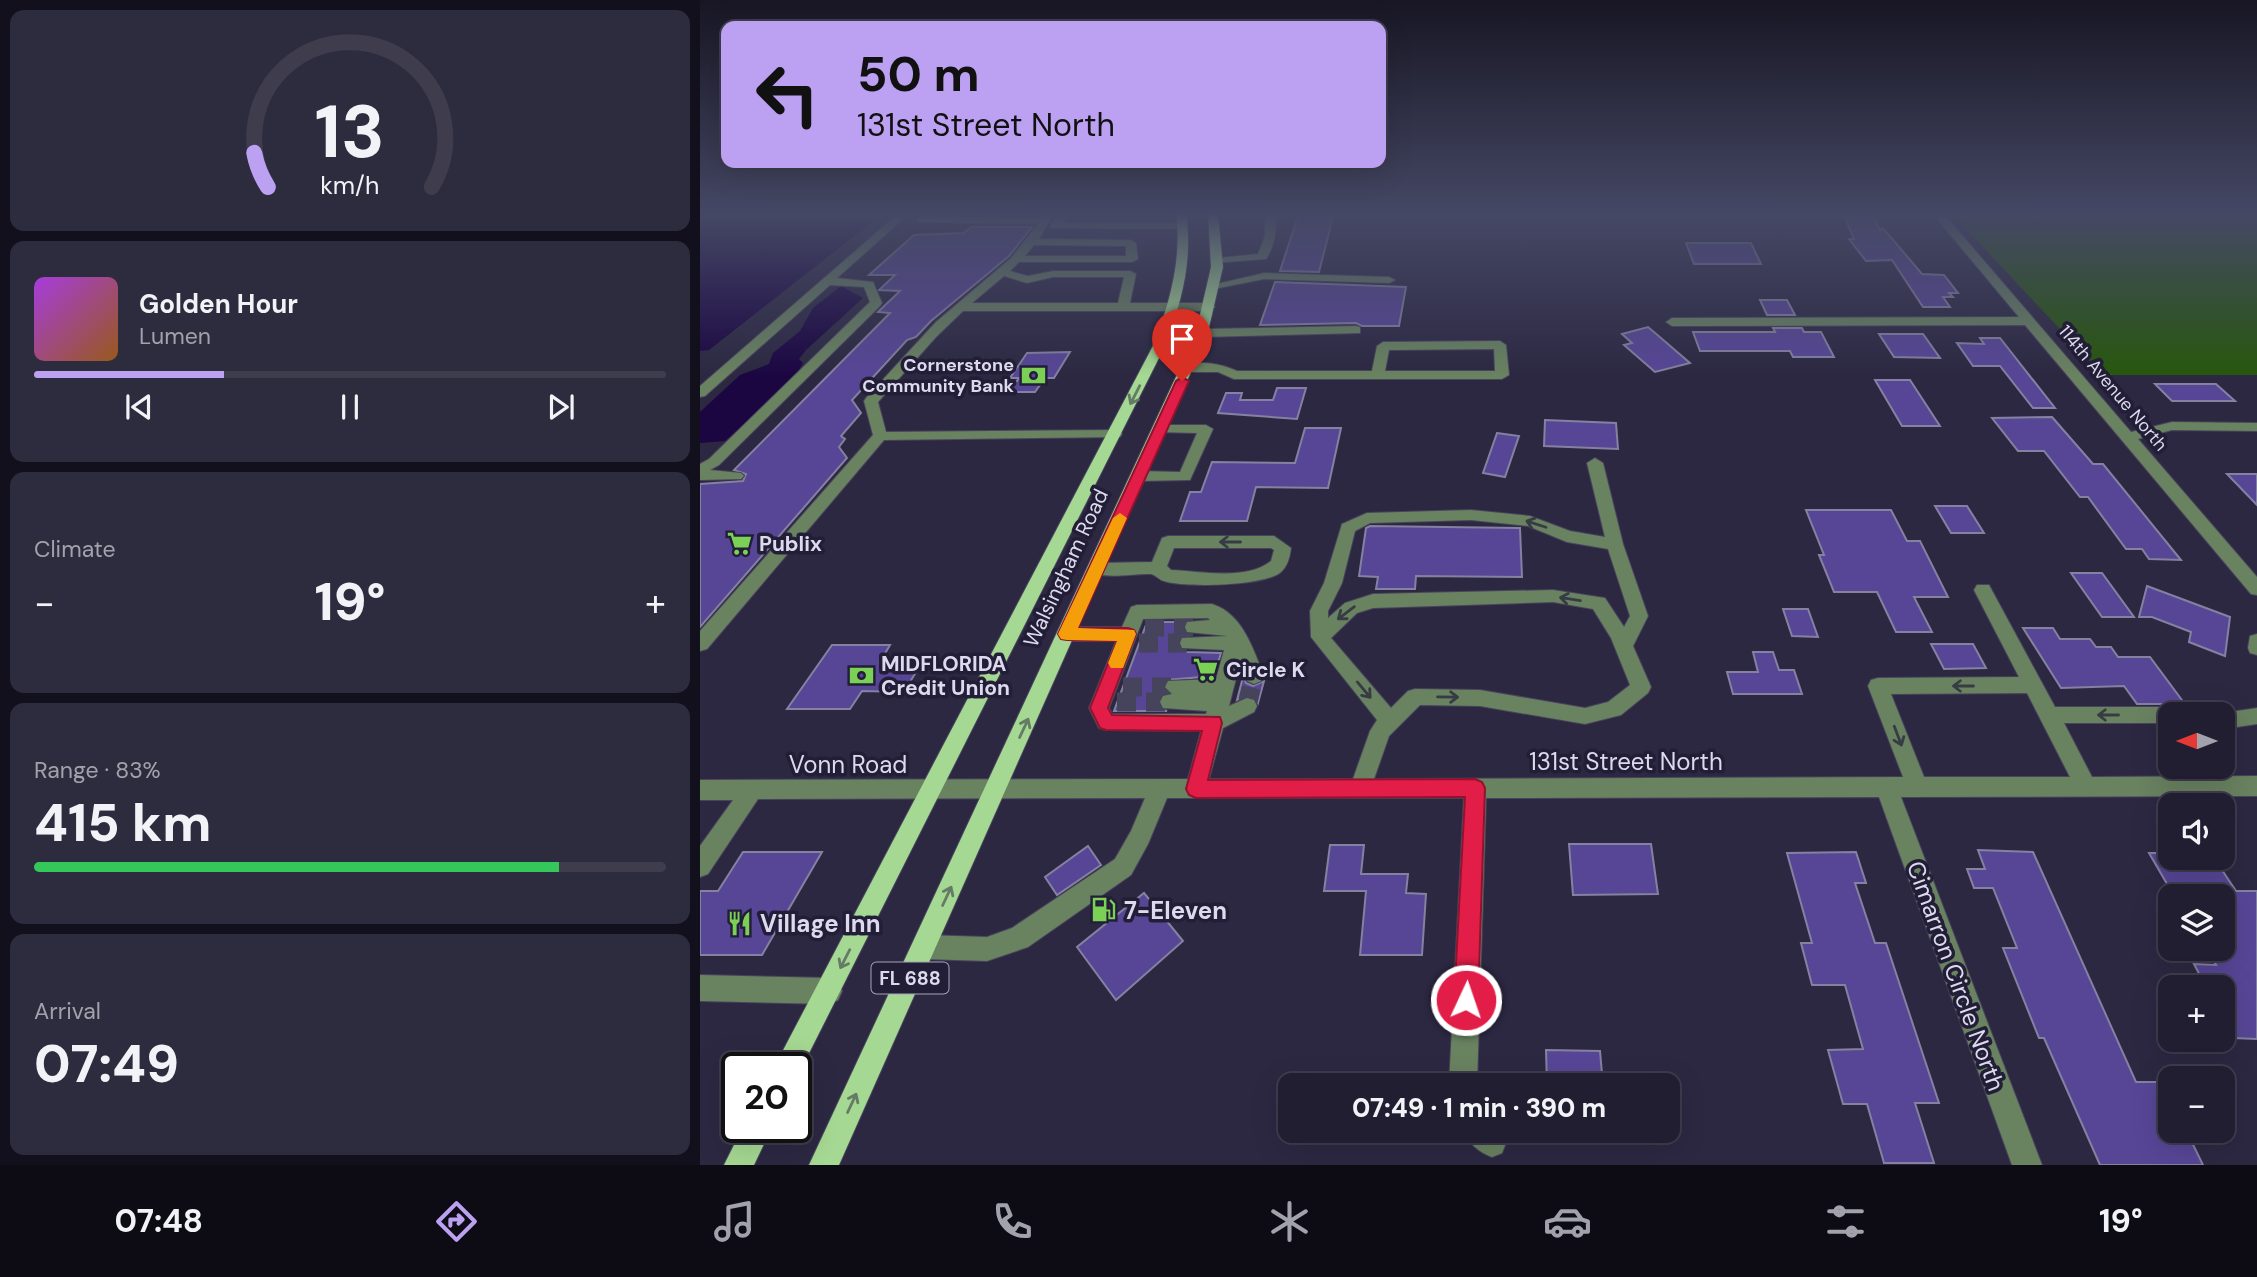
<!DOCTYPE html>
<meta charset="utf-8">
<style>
body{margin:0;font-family:"DM Sans",sans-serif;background:#2d2b3e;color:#f1f3f6;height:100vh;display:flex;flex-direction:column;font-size:26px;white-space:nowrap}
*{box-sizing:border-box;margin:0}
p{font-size:23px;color:#a2a2ac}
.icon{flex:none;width:38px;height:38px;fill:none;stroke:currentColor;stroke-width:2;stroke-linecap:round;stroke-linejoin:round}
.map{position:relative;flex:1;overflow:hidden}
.drawer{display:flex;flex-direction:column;gap:10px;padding:10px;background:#12101c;width:700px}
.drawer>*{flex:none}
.banner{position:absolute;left:21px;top:21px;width:665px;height:147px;border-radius:14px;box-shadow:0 7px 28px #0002,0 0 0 2px #3e3c4d;background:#bca0f2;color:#111;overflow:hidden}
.needle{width:46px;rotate:270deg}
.buttons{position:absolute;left:1458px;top:702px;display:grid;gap:14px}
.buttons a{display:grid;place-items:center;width:77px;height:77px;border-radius:14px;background:#211e32;box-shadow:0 7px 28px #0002,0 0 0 2px #3e3c4d;font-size:35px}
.speed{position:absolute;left:21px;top:1052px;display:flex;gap:14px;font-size:35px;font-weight:700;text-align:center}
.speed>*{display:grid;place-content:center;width:91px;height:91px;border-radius:50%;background:#211e32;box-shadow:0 7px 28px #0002,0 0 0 2px #3e3c4d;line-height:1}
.speed .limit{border:4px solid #111;border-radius:10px;background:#fff;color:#111}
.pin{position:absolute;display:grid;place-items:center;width:60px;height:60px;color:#fff;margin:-72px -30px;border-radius:50% 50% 50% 0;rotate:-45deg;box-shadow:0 0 7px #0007}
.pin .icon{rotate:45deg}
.me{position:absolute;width:77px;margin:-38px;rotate:3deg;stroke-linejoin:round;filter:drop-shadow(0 0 5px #0008)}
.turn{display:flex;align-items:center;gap:24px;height:147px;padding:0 21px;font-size:32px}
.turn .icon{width:91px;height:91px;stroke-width:2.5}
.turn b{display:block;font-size:49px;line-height:60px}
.big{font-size:52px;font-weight:800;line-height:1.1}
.drawer .tile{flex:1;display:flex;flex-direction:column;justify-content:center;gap:10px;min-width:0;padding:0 24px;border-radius:14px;background:#2d2b3e}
.drawer .dial{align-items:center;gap:0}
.dial svg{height:182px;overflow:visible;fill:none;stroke:#3e3c4d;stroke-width:7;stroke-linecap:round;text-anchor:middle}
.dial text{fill:#f1f3f6;stroke:none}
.song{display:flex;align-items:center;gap:21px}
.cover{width:84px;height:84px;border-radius:10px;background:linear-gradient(135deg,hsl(280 70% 55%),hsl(30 70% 35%))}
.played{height:7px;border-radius:4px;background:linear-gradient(90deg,#bca0f2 30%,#3e3c4d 30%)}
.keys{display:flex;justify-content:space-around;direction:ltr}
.heat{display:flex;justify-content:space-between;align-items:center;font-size:38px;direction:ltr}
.charge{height:10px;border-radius:5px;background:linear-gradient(90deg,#34c759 83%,#3e3c4d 0)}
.trip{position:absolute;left:578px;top:1073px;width:402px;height:70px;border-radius:14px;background:#211e32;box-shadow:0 7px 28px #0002,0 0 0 2px #3e3c4d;font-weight:800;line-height:70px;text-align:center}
.tab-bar{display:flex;height:112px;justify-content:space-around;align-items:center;background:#0d0c14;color:#a2a2ac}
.tab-bar .icon{width:49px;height:49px}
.tab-bar .active{color:#bca0f2}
.tab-bar b{font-size:32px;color:#f1f3f6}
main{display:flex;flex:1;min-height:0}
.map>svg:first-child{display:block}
.green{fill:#27570d}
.water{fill:#1b0642}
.building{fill:#574696;stroke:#8481a1;stroke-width:2}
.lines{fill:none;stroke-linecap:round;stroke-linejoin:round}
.minor-tunnel{stroke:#46435c;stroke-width:19;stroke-dasharray:19 10;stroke-linecap:butt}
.minor-casing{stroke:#48445d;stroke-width:2}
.major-casing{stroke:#48445d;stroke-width:2}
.minor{fill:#698260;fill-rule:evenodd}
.major{fill:#a5d892;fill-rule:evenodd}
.oneway{stroke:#647b65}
.oneway2{stroke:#373c44}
.route{fill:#e11d48;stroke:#92132f;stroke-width:2}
.slow{fill:#f59e0b}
.labels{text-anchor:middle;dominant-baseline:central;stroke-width:7;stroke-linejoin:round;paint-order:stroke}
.far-poi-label{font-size:18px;font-weight:bold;fill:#dcdaec;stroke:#221e38;text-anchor:end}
.far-street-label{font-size:18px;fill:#dcdaec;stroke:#221e38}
.shield{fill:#221e38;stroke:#a4a2b6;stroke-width:2}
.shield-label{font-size:19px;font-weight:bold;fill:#dcdaec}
.poi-label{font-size:21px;font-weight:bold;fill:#dcdaec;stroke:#221e38;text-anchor:start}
.street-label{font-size:21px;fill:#dcdaec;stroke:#221e38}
.near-street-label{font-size:24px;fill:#dcdaec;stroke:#221e38}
.near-poi-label{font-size:24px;font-weight:bold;fill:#dcdaec;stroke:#221e38;text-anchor:start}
</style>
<main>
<section class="drawer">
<div class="tile dial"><svg viewBox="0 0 100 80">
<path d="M14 69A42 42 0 1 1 86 69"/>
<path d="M14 69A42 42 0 0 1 8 54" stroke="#bca0f2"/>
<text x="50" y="56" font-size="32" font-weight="700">13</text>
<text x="50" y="72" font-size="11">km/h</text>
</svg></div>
<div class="tile">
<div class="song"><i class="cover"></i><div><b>Golden Hour</b><p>Lumen</p></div></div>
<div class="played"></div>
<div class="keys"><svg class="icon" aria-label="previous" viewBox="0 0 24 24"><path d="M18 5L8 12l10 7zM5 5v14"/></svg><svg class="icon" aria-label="pause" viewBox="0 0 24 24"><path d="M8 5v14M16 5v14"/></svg><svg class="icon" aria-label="next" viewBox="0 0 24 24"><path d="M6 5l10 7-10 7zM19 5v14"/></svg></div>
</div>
<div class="tile"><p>Climate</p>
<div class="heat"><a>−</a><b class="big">19°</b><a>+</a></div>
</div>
<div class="tile"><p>Range · 83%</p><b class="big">415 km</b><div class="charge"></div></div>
<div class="tile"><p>Arrival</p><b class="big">07:49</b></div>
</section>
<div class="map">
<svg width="1557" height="1165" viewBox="0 0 1557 1165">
<rect width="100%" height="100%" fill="#2c2842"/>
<path class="green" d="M1251,213H1557V375H1403Z"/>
<g class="water">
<path d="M0,215L157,217L172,222L9,350L0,351Z"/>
<path d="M141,286L163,298L106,350L99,359L103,363L91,384L25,441L0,443V412L40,375L69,364L73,353L100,331L113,308Z"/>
</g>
<g class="building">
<path d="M599,213H634L619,272L580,271Z"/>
<path d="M1143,213H1172L1180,230L1183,228L1222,274L1244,275L1258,293H1249L1253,297H1243L1250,307H1223L1192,260L1166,261L1149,239H1154Z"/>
<path d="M271,227H332L309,256L231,321L216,337L207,340L152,400L161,413L141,436L145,439L139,447L147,458L0,627V484L43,481L46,474L34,470L190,313L178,312L200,291L179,290L195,275H169L214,235L264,233Z"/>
<path d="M986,243H1051L1061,264H994Z"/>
<path d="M575,282L706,287L699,326H662L656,323L560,325Z"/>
<path d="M1060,300H1087L1095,315H1067Z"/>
<path d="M948,327L961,338L990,363L955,372L924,345L932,343L922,334Z"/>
<path d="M1073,328H1102L1104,332H1121L1134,357H1093L1090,351H1000L993,332H1075Z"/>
<path d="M1179,334H1223L1240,358L1194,357Z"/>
<path d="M1280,338H1300L1355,408H1333L1300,366H1273L1257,343L1284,344Z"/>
<path d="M370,352L354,378H345L335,392H309L319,378H310L327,353Z"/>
<path d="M1175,380H1210L1240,426H1202Z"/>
<path d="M1455,384H1516L1535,401H1472Z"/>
<path d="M577,388H606L597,419L518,413L526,393H542L540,400H573Z"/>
<path d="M1352,417L1393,464H1403L1481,560L1449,559L1442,549H1426L1388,497H1380L1344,451H1318L1292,418Z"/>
<path d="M845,420L916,423L918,449L844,446Z"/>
<path d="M605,428H641L628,488L556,487L547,521H480L490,492H501L512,462L595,463Z"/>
<path d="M797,433L819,436L805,477L783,473Z"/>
<path d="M1527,474H1557V505Z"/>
<path d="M1235,506H1267L1284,533H1251Z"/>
<path d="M1106,510H1191L1207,541H1220L1248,597H1214L1232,632H1196L1177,592H1134L1119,555H1124Z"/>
<path d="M670,526L820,528L822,577L716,576L715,589H676L678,577L659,576L666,528Z"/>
<path d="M1371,573H1402L1434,617H1402Z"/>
<path d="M1447,586L1530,617L1525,656L1489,642L1491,632L1452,617H1439Z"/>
<path d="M1083,609H1108L1118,637L1092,636Z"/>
<path d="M447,622H484L485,633L491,635L480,637V649L487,652L521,653L514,676L466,680L462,687L467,692L461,695L458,703L461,709L467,711H414Z"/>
<path d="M1323,628H1353L1360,639H1390L1396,647H1411L1418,657H1450L1490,711H1481L1470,704H1437L1424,686L1361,688Z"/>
<path d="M1231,644H1273L1286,668L1244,669Z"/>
<path d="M132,645H190L180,662H222L204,692L162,691L150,709H87Z"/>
<path d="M1053,652H1073L1079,670H1094L1102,694H1033L1027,672H1058Z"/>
<path d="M543,677L546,683L553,686L564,681L558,703L555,697L548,695L537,700Z"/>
<path d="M869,844H951L958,894L873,895Z"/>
<path d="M630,845H664L661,874H708L706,893L726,894L722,955H660L666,891H624Z"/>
<path d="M388,846L401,865L357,895L345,877Z"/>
<path d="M1278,850L1333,852L1436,1082H1460L1470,1100V1130H1486L1503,1165H1400L1344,1038H1339L1303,948H1317L1293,888H1274L1267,869H1285Z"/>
<path d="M43,852H122L62,955H0V891H18Z"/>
<path d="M1156,852L1166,883H1155L1175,943H1186L1239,1103H1215L1234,1163H1184L1167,1104H1143L1128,1050L1163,1049L1145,985H1112L1101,943H1112L1087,853Z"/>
<path d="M1449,853H1470V858H1514L1536,891H1557V1039L1533,1038L1522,1018V987H1506L1494,964L1516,965L1507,948H1522V896H1474Z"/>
<path d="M444,893L483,941L416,1000L377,947Z"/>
<path d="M846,1050L900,1051L903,1085H847Z"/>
</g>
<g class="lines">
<g class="minor-tunnel">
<path d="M445,627H494"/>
<path d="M439,643H489"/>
<path d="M423,687H475"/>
<path d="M417,702H470"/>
<path d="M547,706L554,676"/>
</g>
<defs>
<g id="minor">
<path d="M199,213H210L137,278L173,282L182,303L180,306L19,465L10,470L41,473L44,476L41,479L0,480V464L9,459L170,302L164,287L130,285L5,396L0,397V386Z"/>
<path d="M224,213H236L232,217L341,218L344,213H354L339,239L431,240L436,243L438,259L432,262H319L310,271L328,276L353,271H430L436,274L430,303H509L515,307L509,311H263L236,337L178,402L186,432L415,430L420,431L422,434L420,437L184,440L7,649L0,651V631L173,435L164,401L166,398L236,322L311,258L338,224L218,222L217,220ZM334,245L426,246V256H325ZM304,276L327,283L353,277H424L418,303H272Z"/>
<path d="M360,213H371L363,223H483L488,226L483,229L351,228L350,226Z"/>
<path d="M565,213H575C577,230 575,245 566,259L513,263L511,261L517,258L558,254L565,236Z"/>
<path d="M1232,213H1243L1431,432L1472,422L1557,423V431L1472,430L1438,439L1557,577V595L1551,594L1325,325L972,326L966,322L972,318L1319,317Z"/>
<path d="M564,273L689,277L695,280L689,283L564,279L514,289L508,286Z"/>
<path d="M656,326L660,327V333L502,337L496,333L502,329Z"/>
<path d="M800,341L806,345L809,375L802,379H534L518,372H488L481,368C494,358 523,364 537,371H672L677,346L683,342ZM794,349L795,371H685L689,350Z"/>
<path d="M461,425H506L513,429L490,480L439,481L431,476L439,471L480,472L497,433L456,432L454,429Z"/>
<path d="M895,458L903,463L923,544L948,616L933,646L951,687L948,693L921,715L885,724L780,706L720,705L689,736L674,779L1203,777L1168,686L1171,680L1178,678L1319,677L1274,590L1277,585H1289L1355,707H1470L1477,709L1480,714H1470V723H1364L1392,777L1557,776V796L1201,797L1342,1165H1312L1179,797L786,798L777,1085H749L764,798H467L448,844L431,875L328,947L287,961L224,959L215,956L212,947L215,938L224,935L287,937L312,928L415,859L431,831L445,798L58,799L8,874L0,877V846L33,800H0V780L488,779L501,731L406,730L399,728L389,708L416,641H367L360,639L358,634L360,629L367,627H422L431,607L437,605L512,604C543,614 553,649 564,676L561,681L554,684L547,681L540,663L529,706L547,698L554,700L557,706L554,712L523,728L509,779H653L670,731L677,720L611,637L610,611L624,583L642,524L667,513L771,510L830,516L870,531L905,537L887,463ZM771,520L828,526L867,542L908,549L930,616L924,627L905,598L853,590L673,594L645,603L628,618V611L642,583L655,531L670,523ZM853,602L893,609L911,638L930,685L908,702L885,708L780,690L715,689L708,691L691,708L631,638L657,613L673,608ZM508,618L510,620L487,622L485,627L487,632L528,636L482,638L480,643L482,648L524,650L516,679L468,681L465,687L472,694L463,696L460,702L463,708L507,711L506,714H412L409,708L443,619ZM1327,693L1370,777H1224L1191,694Z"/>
<path d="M468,536H574L591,548C590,556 588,566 581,572C565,586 484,588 464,581C459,580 456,575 451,574C436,573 396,581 388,569L397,563L452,562L462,538ZM474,548H571L574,550L571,561C547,581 500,571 471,570L467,566Z"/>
<path d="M1557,634V655L1550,653L1548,648L1550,636Z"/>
<path d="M1557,708V724L1530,728L1522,726V714H1513L1522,709L1530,712Z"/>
<path d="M0,975L129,978L138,982L142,991L138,1000L129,1004L0,1001Z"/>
<path d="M763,1130H799L806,1143L802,1153L792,1157C779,1152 769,1144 763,1130Z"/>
</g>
<g id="major">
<path d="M476,213H486C493,259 482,299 467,342L96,1079V1068H76L79,1058L455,342C470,300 482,259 476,213Z"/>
<path d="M508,213H518L523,267L507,336L139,1165H109L495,336L511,267Z"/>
<path d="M43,1127H72L54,1165H24Z"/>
</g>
</defs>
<use href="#minor" class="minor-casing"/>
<use href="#major" class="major-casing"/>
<use href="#minor" class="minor"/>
<use href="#major" class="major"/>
</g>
<defs><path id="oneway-shaft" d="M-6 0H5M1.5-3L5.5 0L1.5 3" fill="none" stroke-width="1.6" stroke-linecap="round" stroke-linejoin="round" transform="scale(1.75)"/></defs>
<g class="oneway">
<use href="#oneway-shaft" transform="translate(435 395) rotate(117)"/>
<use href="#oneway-shaft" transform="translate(324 728) rotate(-65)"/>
<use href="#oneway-shaft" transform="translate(247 896) rotate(-65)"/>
<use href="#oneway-shaft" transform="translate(145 959) rotate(117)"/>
<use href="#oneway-shaft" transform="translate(152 1103) rotate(-65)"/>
</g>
<g class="oneway2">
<use href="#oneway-shaft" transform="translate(836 524) rotate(-162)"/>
<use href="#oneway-shaft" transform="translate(530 542) rotate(180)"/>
<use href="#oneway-shaft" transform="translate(870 599) rotate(-171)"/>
<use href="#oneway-shaft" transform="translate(646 613) rotate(143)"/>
<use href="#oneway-shaft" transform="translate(1263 686) rotate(180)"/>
<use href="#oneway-shaft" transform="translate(664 690) rotate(50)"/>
<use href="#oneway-shaft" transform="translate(748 697) rotate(1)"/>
<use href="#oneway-shaft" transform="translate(1408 715) rotate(180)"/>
<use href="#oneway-shaft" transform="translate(1198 736) rotate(69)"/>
</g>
<linearGradient id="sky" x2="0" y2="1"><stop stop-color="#181624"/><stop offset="0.57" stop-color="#454865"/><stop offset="1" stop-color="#454865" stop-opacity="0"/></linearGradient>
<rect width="1557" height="376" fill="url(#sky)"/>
<path class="route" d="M482,377L489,381L378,628H428L434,630L436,634L408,708L412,715L520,717L522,723L508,780L775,779L782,782L785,788L778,1000L774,1008L766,1012L758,1008L754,1000L765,797L496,798L489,795L486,789L502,731L406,730L400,728L390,708L417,641L367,640L361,639L358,634L476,381Z"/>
<path class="slow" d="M420,513L427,518L378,628L434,630L436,634L423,668H411L408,663L417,641L367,640L361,639L358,634L413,518Z"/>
<defs>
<symbol id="bank-bare" viewBox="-9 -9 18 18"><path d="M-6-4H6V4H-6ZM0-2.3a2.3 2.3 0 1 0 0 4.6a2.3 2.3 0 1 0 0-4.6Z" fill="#7bd156" stroke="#221e38" stroke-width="2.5" paint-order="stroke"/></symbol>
<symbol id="supermarket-bare" viewBox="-9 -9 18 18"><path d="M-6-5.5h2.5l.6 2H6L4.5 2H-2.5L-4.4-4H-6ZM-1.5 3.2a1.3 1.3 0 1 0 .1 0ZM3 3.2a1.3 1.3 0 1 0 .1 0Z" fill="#7bd156" stroke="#221e38" stroke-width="2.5" paint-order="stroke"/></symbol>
<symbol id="fuel-bare" viewBox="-9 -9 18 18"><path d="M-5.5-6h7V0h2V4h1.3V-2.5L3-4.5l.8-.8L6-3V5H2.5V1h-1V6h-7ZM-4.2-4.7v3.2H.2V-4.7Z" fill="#7bd156" stroke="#221e38" stroke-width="2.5" paint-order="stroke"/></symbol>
<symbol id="restaurant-bare" viewBox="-9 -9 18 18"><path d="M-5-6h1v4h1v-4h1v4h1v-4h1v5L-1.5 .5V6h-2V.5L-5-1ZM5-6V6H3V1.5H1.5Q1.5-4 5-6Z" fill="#7bd156" stroke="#221e38" stroke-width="2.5" paint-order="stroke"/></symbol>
</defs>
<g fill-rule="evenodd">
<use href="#bank-bare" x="316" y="358" width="35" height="35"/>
<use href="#supermarket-bare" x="22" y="526" width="35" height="35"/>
<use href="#supermarket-bare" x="488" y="652" width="35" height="35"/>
<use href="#bank-bare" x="144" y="658" width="35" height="35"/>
<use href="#fuel-bare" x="386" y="892" width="35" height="35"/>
<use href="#restaurant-bare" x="22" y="906" width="35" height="35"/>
</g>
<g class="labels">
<g class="far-poi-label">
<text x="314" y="365">Cornerstone<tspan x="314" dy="21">Community Bank</tspan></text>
</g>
<g class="far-street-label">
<text transform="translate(1413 388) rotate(50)">114th Avenue North</text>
</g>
<rect class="shield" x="171.5" y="962.5" width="77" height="31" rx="5"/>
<g class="shield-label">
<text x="210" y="978">FL 688</text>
</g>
<g class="poi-label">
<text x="59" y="544">Publix</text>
<text x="181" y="664">MIDFLORIDA<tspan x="181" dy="24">Credit Union</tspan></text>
<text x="526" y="670">Circle K</text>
</g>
<g class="street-label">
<text transform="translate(366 568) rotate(-65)">Walsingham Road</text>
</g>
<g class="near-street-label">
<text x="926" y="761">131st Street North</text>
<text x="148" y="764">Vonn Road</text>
<text transform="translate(1256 976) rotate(70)">Cimarron Circle North</text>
</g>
<g class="near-poi-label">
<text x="424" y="910">7-Eleven</text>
<text x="60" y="923">Village Inn</text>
</g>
</g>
</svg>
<div class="buttons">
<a><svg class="needle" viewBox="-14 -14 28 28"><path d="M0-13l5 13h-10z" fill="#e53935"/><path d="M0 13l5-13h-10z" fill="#a2a2ac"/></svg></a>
<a><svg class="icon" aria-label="sound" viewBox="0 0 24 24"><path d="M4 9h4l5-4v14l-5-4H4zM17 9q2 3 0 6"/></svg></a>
<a><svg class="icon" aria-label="layers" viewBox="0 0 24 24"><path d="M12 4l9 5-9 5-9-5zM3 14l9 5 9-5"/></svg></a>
<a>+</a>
<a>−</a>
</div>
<div class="speed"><div class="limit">20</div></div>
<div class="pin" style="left:482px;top:381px;background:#d93025"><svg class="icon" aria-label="arrive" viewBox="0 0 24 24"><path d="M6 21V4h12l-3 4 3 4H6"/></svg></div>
<svg class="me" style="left:766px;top:1000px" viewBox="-20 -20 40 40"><circle r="17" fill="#e11d48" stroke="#fff" stroke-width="3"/><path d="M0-11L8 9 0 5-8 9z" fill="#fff"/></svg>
<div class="trip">07:49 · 1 min · 390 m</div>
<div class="banner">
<div class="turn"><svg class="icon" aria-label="left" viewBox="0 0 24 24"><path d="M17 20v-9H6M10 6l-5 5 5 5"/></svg><div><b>50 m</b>131st Street North</div></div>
</div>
</div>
</main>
<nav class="tab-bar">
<b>07:48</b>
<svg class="icon active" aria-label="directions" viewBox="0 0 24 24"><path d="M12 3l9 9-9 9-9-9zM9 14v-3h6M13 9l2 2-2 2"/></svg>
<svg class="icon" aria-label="music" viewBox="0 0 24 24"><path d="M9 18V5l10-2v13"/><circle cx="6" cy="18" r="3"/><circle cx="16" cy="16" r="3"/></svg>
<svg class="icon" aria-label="phone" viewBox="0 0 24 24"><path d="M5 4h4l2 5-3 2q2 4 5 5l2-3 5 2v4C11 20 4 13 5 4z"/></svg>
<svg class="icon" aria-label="climate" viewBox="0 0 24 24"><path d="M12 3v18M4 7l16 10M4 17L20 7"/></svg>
<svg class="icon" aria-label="car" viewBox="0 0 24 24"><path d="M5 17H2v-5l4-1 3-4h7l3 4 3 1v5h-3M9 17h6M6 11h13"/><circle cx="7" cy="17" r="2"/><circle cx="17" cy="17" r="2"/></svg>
<svg class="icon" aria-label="filters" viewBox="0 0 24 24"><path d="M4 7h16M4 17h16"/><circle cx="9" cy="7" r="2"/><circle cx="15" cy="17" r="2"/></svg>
<b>19°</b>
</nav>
